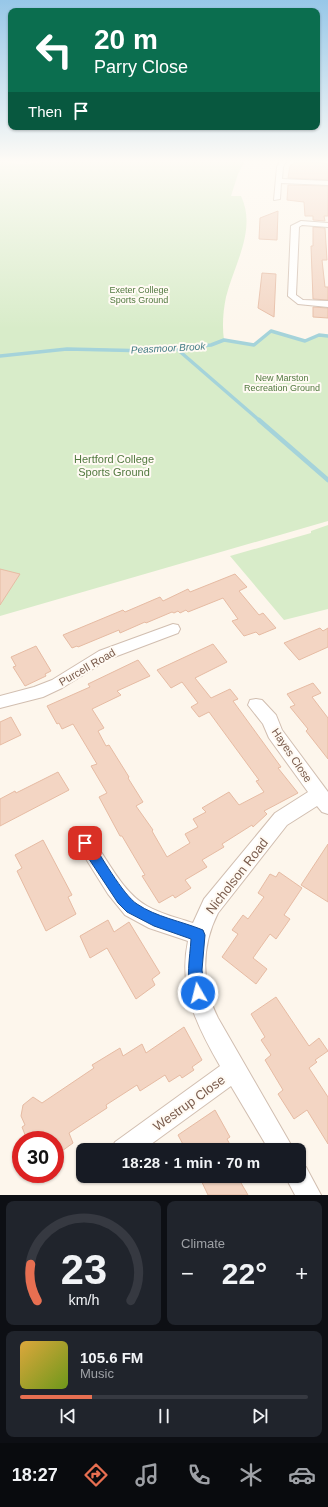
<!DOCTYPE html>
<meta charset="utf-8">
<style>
body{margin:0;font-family:Helvetica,sans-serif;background:#20242c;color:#f1f3f6;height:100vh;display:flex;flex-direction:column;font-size:15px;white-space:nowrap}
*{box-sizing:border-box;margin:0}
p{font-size:13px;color:#9ea1a6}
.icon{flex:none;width:22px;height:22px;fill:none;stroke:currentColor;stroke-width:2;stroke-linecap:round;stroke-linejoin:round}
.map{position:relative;height:1195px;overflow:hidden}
.details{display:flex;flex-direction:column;gap:6px;padding:6px;background:#0d0f14;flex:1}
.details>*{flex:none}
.guide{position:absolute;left:8px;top:8px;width:312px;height:122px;border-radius:8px;box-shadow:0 1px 3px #0004;background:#0b6e4f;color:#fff;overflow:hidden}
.speed{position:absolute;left:12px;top:1131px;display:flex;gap:8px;font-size:20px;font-weight:700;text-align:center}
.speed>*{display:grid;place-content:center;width:52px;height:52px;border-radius:50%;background:#171b24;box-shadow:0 1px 3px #0004;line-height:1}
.speed .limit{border:6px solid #d22;background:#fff;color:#111}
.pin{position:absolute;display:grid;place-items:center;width:34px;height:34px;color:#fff;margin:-17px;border-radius:8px;box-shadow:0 2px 6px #0006}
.me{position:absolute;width:44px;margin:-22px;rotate:352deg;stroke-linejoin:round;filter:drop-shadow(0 0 3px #0008)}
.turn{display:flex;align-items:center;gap:14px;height:84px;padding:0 20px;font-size:18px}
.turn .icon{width:52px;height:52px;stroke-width:2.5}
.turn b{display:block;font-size:28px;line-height:34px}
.then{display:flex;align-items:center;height:38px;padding:0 20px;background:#0003;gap:8px;font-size:15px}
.big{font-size:30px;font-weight:600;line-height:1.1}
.details .tile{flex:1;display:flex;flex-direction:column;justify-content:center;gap:6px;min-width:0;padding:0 14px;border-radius:8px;background:#20242c}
.details .dial{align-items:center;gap:0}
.dial svg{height:104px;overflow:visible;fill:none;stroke:#363941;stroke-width:7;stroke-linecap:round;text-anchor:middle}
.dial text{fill:#f1f3f6;stroke:none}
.song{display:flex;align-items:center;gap:12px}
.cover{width:48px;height:48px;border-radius:6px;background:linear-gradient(135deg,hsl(40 70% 55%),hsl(80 70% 35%))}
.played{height:4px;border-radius:2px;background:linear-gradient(90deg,#e76f51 25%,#363941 25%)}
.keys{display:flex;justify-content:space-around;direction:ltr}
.heat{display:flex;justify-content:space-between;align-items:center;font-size:22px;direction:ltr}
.details .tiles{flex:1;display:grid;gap:6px;grid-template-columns:1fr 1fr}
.tile:last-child{grid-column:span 2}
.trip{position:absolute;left:76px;top:1143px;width:230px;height:40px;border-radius:8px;background:#171b24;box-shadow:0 1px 3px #0004;font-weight:600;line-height:40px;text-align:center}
.tab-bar{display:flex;height:64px;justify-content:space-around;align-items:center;background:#090b0e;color:#9ea1a6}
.tab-bar .icon{width:28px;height:28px}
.tab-bar .selected{color:#e76f51}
.tab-bar b{font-size:18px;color:#f1f3f6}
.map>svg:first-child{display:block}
.green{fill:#d8ecc9}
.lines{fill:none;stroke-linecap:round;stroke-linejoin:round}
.stream-far2{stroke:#a5d3da;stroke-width:2.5}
.stream-far1{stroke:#a5d3da;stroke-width:3.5}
.stream{stroke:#a5d3da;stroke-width:4.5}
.building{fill:#f3d5c3;stroke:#e6bba3}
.minor-casing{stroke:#d1beb0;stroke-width:2}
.minor{fill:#fff;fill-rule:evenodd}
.route{fill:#1a73e8;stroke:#114b97}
.labels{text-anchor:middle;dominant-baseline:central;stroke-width:4;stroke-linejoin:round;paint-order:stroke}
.far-park-label{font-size:9px;fill:#537a41;stroke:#fffaf3}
.far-water-label{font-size:10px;font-style:italic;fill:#437c86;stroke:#fffaf3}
.park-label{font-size:11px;fill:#537a41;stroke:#fffaf3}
.street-label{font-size:11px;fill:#7a5c4d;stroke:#fffaf3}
.near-street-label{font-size:13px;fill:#7a5c4d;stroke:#fffaf3}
</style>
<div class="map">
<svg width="328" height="1195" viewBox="0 0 328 1195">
<rect width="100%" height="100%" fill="#fdf6ec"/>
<g class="green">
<path d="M57,161H245L238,174L231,196H241C257,229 234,265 226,297C223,311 222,327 224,340L254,345L267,333L271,331L305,341L319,335L328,336V521L0,616V162L23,164Z"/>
<path d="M328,525V609L284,620L230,556L311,533V531Z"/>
</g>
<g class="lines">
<path class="stream-far2" d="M24,161H30"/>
<g class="stream-far1">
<path d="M177,349L260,421"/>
<path d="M0,356L67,349L152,351L211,345L224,340L254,345L271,331L305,341L319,335L328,336"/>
</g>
<path class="stream" d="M259,420L328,480"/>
</g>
<g class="building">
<path d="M297,161H312L328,164V180L288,178L290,166Z"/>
<path d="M288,185L328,186V216H324L325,221L313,220V216H305L304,202L287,200Z"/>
<path d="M278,211L277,240L259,239L260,218Z"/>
<path d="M313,227L325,228L327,260H322L325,287H328V300L313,299L311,246H313Z"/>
<path d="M262,273L276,274L274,317L258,308Z"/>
<path d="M313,307L328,308V318L313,317Z"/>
<path d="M0,569L20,574L0,605Z"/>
<path d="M235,574L247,587L239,591L259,615L263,613L276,628L259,635L256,632L244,636L232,621L238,619L223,598L188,612L186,610L180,613L178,611L174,613L172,612L146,623L145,622L120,633L119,630L78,647L77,646L72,648L63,635L123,610L125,612L160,597L163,601L188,589L190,592Z"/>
<path d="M320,628L323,631L328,628V647L299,660L284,643Z"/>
<path d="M213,644L227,662L195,678L211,698L230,689L238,699L233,701L281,767L278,768L298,793L264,811L267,814L253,827L252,825L222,844L224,847L202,860L207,867L185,880L191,888L175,898L173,895L159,903L142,876L145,875L122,836H120L99,797L107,793L91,766L97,764L73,724L62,729L59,723L57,724L47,706L90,687L88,684L138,660L150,676L117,691L121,695L92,709L104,728L98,731L106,746L109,745L129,777L128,778L143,802L136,806L153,830L152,831L167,857L190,843L185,834L198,827L193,819L206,812L202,808L229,792L239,805L264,792L256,781L259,780L209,712L199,717L191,707L198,703L182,682L171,688L157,670Z"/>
<path d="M36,646L51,671L45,674L46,676L25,686L13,667L16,666L11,657Z"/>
<path d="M313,683L321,693L312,697L328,718V759L306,731L308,729L290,707L295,705L287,694Z"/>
<path d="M11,717L21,735L0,745V722Z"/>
<path d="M58,772L69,790L0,826V799L15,791L16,793Z"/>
<path d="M43,840L72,895L68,897L76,914L46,931L17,871L22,868L15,855Z"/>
<path d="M328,844V902L301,885Z"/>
<path d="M279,872L302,888L284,915L290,919L276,939L270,934L253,958L267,969L256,984L222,957L238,934L232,930L243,915L248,919L264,897L258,893L270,874L276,877Z"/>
<path d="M108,920L114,932L129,922L160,973L152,979L155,985L136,999L107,948L90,958L80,936Z"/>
<path d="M276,997L309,1046L319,1038L328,1051L315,1060L317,1062L309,1068L328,1097V1144L307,1110L294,1119L278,1094L283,1090L265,1060L271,1055L261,1040L265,1037L251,1014Z"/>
<path d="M184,1027L202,1060L192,1067L194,1070L182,1078L180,1075L169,1082L165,1075L140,1091L137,1085L106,1105L107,1108L69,1133L73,1143L55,1156V1140H27L22,1127L25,1125L21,1116L23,1105L33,1097L42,1103L94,1068L92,1065L120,1048L123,1056L142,1044L146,1053Z"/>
<path d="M215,1110L230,1137L227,1139L233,1150H186L178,1135Z"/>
<path d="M199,1176H237L248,1195H208Z"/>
</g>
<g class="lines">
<defs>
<g id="minor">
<path d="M280,161H286L283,167L282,179L328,181V185L281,183L280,199L274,200L277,167Z"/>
<path d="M301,221L328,223V227L302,225L299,227L296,295L303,300L328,301V307L298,304L288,296L291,226Z"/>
<path d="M173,624L178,625L180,629L178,633L109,659L62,688L43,697L0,708V696L34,687L52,680L99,651Z"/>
<path d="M256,699L262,700L276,715L282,730L328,792V814L322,812L317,806L287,825L218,913C201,946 201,985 218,1018L294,1150H269L231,1086L143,1150H111L115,1142L220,1066C197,1026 178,989 188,941L149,928L125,915L108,894L76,843L79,837L85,834L91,837C108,860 122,892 147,906C161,914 178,918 193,923L204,899L275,813L308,792L269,738L263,724L248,705L250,700Z"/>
<path d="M299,1165L306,1167L321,1195H295L285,1176H299Z"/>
</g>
</defs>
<use href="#minor" class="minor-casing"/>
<use href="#minor" class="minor"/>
</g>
<linearGradient id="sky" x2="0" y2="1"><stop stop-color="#97c7e8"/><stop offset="0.49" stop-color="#fefbf6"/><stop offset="1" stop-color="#fefbf6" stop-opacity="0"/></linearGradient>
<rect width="328" height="329" fill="url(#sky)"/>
<path class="route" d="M85,837L90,839C100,854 123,895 137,904C156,917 181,921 203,930L205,935L202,970L205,993L203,997L198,999L193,997C185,979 190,958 191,939L154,926L127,912L118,903L81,847L79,843L81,839Z"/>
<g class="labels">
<g class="far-park-label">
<text x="139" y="290">Exeter College<tspan x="139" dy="10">Sports Ground</tspan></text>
<text x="282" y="378">New Marston<tspan x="282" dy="10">Recreation Ground</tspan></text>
</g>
<g class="far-water-label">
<text transform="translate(168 348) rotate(-3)">Peasmoor Brook</text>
</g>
<g class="park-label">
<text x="114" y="459">Hertford College<tspan x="114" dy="13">Sports Ground</tspan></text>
</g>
<g class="street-label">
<text transform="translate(87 667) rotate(-30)">Purcell Road</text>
<text transform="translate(292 755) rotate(56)">Hayes Close</text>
</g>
<g class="near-street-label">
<text transform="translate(237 876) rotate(-52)">Nicholson Road</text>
<text transform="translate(189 1103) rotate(-36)">Westrup Close</text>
</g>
</g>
</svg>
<div class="speed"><div class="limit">30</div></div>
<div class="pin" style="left:85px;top:843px;background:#d93025"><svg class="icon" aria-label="arrive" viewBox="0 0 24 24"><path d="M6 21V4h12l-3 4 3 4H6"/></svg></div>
<svg class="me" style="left:198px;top:993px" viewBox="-20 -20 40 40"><circle r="17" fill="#1a73e8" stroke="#fff" stroke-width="3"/><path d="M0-11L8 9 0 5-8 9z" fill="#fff"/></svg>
<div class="trip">18:28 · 1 min · 70 m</div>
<div class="guide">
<div class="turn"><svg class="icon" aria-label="left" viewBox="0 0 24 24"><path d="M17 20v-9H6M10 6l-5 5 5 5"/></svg><div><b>20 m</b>Parry Close</div></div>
<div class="then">Then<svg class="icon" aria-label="arrive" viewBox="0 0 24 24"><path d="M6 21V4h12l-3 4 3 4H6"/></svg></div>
</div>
</div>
<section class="details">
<div class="tiles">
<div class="tile dial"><svg viewBox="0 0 100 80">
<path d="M14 69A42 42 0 1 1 86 69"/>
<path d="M14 69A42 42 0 0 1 9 41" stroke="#e76f51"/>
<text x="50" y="56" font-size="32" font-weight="700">23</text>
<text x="50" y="72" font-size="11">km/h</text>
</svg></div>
<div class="tile"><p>Climate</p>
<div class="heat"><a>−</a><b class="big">22°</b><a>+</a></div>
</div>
<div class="tile">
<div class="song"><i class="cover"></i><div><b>105.6 FM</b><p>Music</p></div></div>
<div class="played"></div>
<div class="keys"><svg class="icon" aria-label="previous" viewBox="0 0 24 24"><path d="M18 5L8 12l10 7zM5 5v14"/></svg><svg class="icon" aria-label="pause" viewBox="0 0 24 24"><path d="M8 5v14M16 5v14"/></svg><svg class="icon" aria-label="next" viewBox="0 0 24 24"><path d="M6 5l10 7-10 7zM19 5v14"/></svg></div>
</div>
</div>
</section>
<nav class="tab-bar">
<b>18:27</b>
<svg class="icon selected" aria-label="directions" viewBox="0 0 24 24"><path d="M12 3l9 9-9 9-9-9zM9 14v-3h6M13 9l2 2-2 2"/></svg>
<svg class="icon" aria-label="music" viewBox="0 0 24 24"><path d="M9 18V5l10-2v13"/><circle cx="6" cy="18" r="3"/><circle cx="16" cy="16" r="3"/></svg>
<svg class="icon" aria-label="phone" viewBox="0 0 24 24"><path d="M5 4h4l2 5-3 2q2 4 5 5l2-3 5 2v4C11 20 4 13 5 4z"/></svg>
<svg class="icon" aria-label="climate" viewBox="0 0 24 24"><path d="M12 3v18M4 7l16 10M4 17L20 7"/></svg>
<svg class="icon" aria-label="car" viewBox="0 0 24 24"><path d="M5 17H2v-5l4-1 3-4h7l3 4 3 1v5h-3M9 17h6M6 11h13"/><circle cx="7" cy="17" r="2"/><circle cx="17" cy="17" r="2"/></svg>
</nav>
